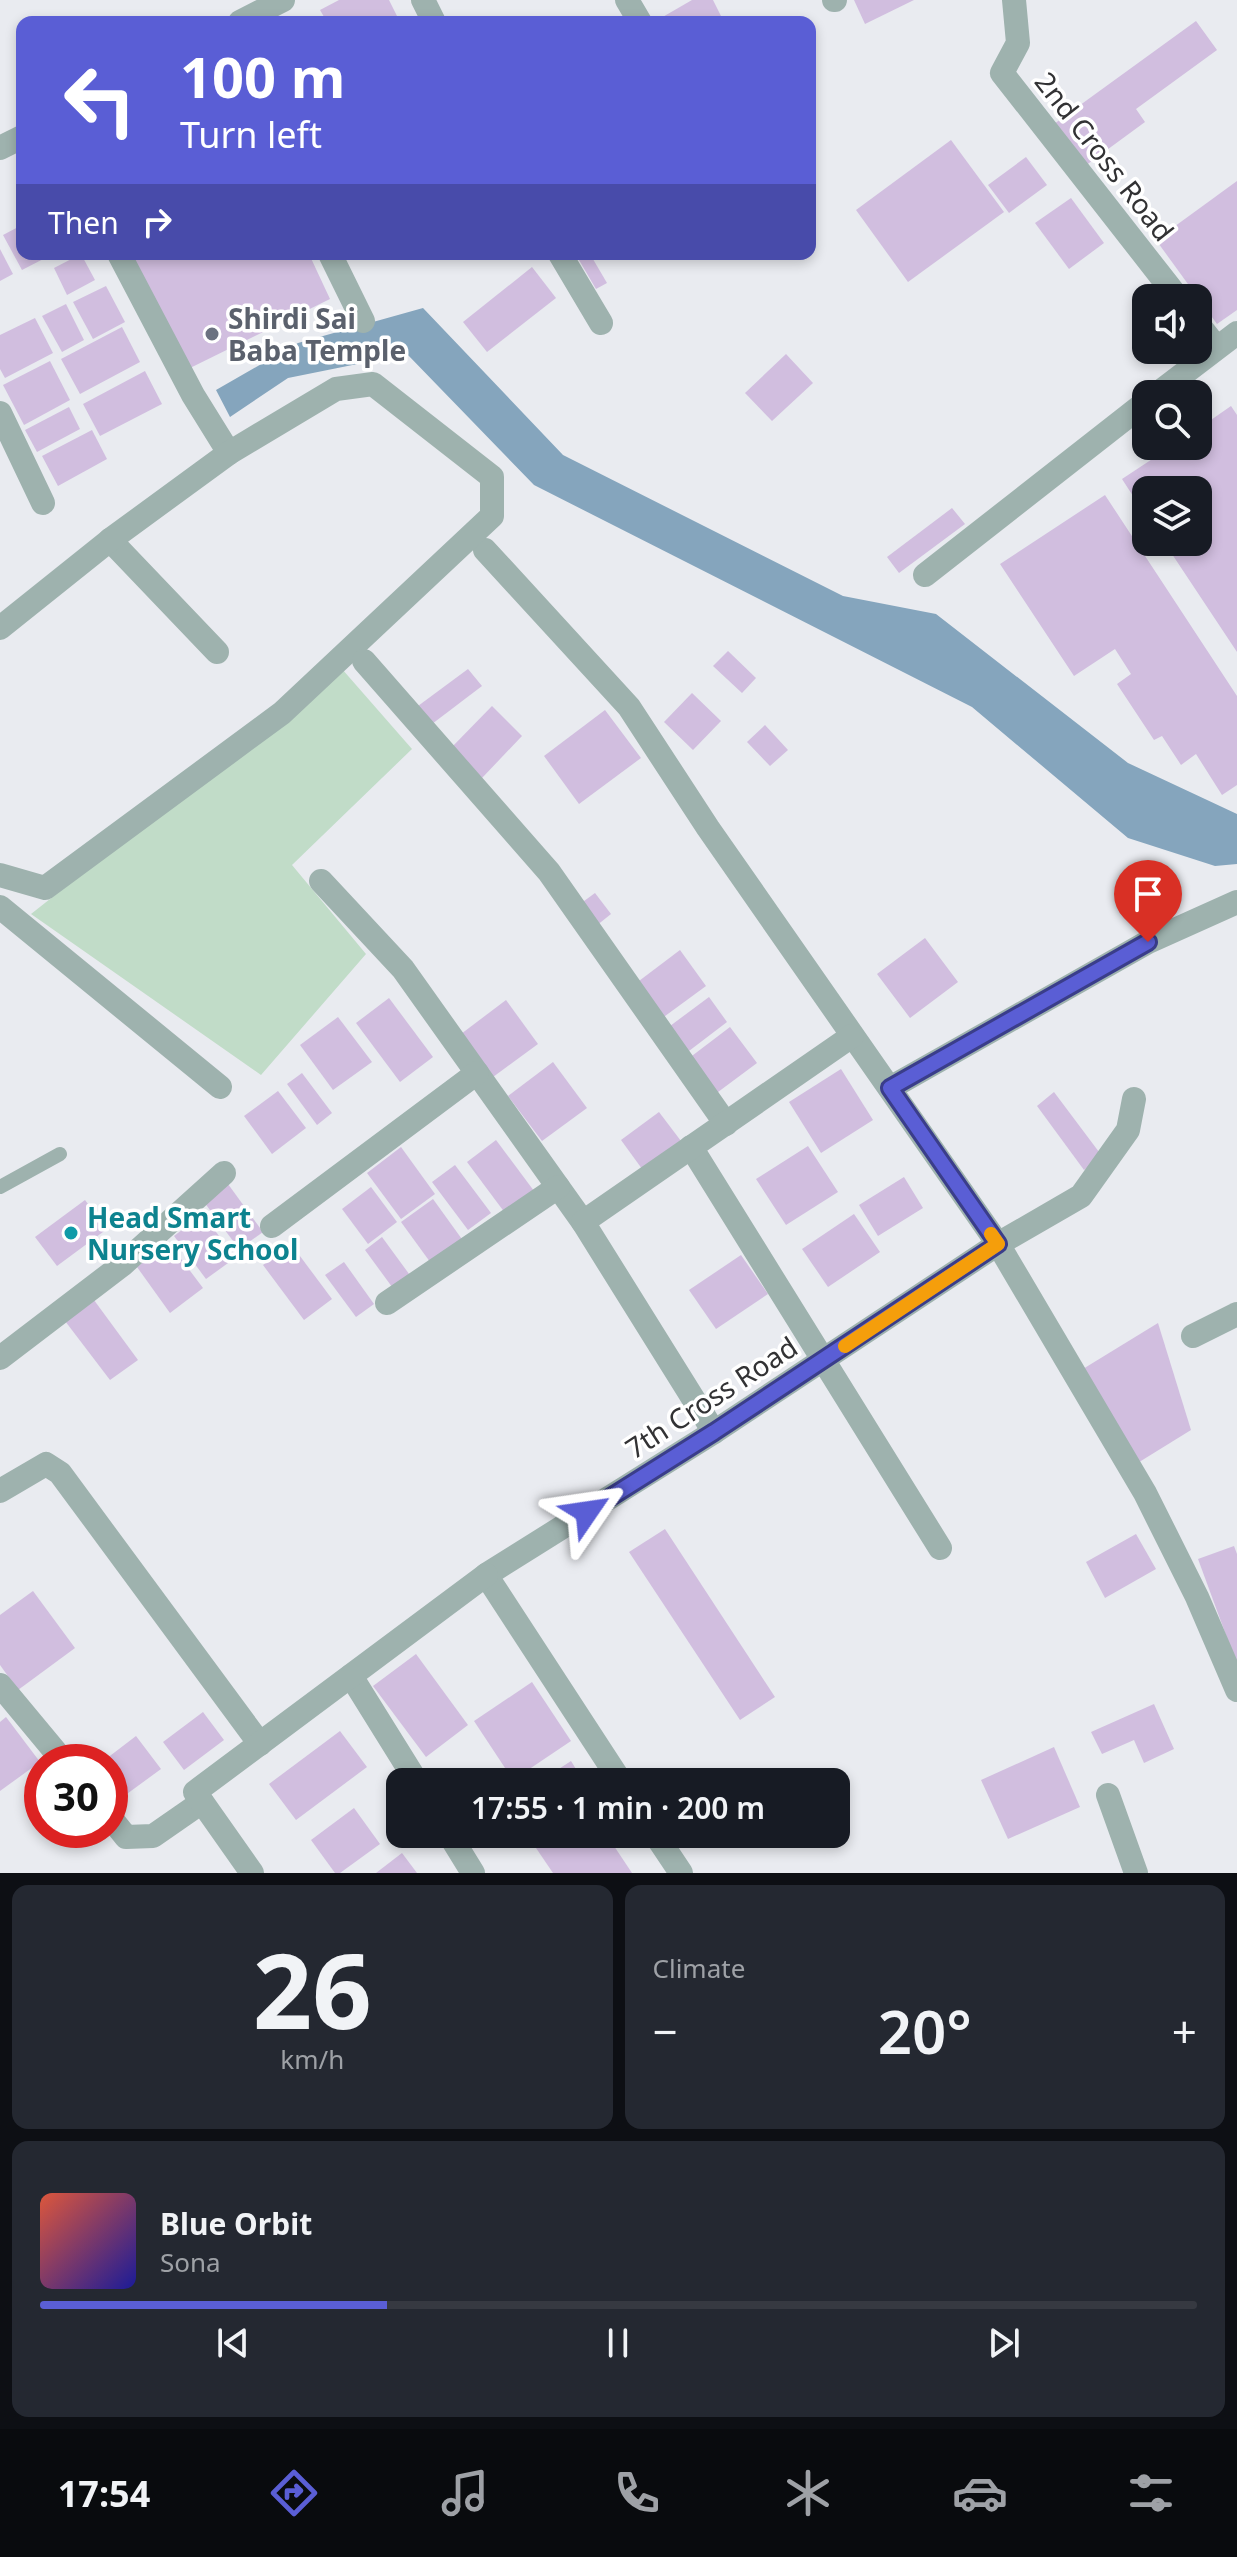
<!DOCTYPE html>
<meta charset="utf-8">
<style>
body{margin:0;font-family:"Noto Sans",sans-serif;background:#242831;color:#f1f3f6;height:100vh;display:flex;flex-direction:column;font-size:30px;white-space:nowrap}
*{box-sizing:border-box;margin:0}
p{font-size:26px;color:#9ea1a6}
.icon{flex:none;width:44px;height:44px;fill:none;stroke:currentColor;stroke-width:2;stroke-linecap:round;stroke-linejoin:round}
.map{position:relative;height:1873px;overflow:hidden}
.sheet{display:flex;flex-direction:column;gap:12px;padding:12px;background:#0d0f14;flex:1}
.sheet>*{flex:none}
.hud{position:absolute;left:16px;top:16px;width:800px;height:244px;border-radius:16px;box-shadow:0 4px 12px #0003;background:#5a5ed5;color:#fff;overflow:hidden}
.buttons{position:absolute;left:1132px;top:284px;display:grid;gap:16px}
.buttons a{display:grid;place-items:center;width:80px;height:80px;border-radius:16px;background:#171b24;box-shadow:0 4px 12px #0003;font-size:40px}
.speed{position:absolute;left:24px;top:1744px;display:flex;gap:16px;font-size:40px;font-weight:700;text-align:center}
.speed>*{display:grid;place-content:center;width:104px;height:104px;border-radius:50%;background:#171b24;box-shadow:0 4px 12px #0003;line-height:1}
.speed .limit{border:12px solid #d22;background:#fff;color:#111}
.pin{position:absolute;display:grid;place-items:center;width:68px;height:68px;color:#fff;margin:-82px -34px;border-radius:50% 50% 50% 0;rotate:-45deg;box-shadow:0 0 8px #0007}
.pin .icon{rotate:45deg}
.me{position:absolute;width:88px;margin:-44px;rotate:58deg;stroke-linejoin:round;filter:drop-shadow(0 0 6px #0008)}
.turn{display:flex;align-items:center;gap:28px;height:168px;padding:0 32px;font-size:36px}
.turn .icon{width:104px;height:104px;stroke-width:2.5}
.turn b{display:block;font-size:56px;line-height:68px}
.then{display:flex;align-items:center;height:76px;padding:0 32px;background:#0003;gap:16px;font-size:30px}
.big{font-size:60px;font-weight:600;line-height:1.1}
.sheet .card{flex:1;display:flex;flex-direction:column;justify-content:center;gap:12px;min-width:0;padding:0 28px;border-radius:16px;background:#242831}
.sheet .dial{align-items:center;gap:0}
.dial b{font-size:104px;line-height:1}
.song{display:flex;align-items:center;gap:24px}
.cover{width:96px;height:96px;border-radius:12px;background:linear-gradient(135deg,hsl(10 70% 55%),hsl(240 70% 35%))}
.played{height:8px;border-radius:4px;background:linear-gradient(90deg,#5a5ed5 30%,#363941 30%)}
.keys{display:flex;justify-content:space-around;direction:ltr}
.heat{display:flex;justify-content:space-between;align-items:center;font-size:44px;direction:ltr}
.sheet .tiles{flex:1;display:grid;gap:12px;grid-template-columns:1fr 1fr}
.card:last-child{grid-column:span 2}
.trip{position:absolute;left:386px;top:1768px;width:464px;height:80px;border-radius:16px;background:#171b24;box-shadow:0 4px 12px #0003;font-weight:600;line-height:80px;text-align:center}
.tabs{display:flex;height:128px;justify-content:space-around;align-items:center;background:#090b0e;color:#9ea1a6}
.tabs .icon{width:56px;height:56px}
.tabs .on{color:#5a5ed5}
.tabs b{font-size:36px;color:#f1f3f6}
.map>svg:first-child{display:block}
.green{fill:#c1dcc8}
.water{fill:#85a5bd}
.building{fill:#d1bedf}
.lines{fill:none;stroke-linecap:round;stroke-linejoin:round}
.lane{stroke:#9eb2ae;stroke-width:14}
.street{stroke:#9eb2ae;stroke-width:24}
.route-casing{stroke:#3a3d8a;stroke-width:20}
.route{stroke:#5a5ed5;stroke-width:14}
.slow{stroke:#f59e0b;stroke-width:14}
.worship-dot{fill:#6b7280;stroke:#fff;stroke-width:3}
.culture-dot{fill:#0f9aa8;stroke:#fff;stroke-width:3}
.labels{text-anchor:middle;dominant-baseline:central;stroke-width:7;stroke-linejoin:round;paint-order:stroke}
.street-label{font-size:28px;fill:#323234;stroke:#fff}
.worship-label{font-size:28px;font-weight:bold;fill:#5b616d;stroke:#fff;text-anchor:start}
.culture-label{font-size:28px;font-weight:bold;fill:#0d838f;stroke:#fff;text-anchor:start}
</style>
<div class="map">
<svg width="1237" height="1873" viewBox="0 0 1237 1873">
<rect width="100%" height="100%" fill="#e9ebf0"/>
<path class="green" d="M342,669L412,749L292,865L366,954L261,1075L31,914Z"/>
<path class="water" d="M423,308L563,455L843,596L936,614L1128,763L1237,814V864L1215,866L1128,838L972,707L534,485L407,354L288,378L230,417L216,390L298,343Z"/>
<g class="building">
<path d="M339,0H389L400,22H327L320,10Z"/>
<path d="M692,0H713L724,22H654Z"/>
<path d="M854,0H914L865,24Z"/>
<path d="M1196,21L1217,50L1136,109L1145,122L1085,166L1054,124Z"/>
<path d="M951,140L1004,212L908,282L856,210Z"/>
<path d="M1026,157L1047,185L1009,213L988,185Z"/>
<path d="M1237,181V310L1217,324L1156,240Z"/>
<path d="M1071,198L1104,243L1069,269L1035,223Z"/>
<path d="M22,225V254H53L22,270L3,235Z"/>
<path d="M0,249L13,274L0,281Z"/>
<path d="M81,254L95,280L67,295L54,268Z"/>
<path d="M126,254H309L330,299L186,370Z"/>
<path d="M590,254L607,283L596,289L579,260Z"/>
<path d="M532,267L556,298L487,352L463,322Z"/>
<path d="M106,286L125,322L93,339L73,302Z"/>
<path d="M66,304L84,340L62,352L42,316Z"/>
<path d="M35,318L53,353L5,378L0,369V335Z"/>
<path d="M122,327L140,362L80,394L61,359Z"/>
<path d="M786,354L813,383L772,421L745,393Z"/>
<path d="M50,361L70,400L24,425L3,385Z"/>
<path d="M145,371L162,404L100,436L83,404Z"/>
<path d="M1231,406L1237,415V652L1164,542H1198V490H1146V516L1122,479L1172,446H1198V429Z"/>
<path d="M69,407L80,429L37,452L25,430Z"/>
<path d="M92,430L107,459L58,486L42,456Z"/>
<path d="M1105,495L1237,696V785L1222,795L1196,754L1181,765L1162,736L1154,740L1117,684L1131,674L1115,649L1074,676L1000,564Z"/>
<path d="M952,508L965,524L899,573L887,557Z"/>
<path d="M728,651L756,678L742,693L713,666Z"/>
<path d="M468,669L482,686L432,724L418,706Z"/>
<path d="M692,693L721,721L693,750L664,722Z"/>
<path d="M492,706L522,736L482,778L451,748Z"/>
<path d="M605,710L641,758L579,804L544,756Z"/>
<path d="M765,725L788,750L770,766L747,742Z"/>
<path d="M595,893L611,914L596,926L580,904Z"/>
<path d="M925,938L958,982L910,1018L877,974Z"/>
<path d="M680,950L706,986L661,1019L635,984Z"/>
<path d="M709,997L727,1022L685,1054L666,1029Z"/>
<path d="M389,998L433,1057L400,1082L356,1023Z"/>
<path d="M506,1000L538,1044L493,1077L461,1034Z"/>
<path d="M338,1017L372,1062L333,1090L300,1045Z"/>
<path d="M730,1027L757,1063L710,1098L684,1062Z"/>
<path d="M553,1062L587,1108L542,1141L508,1096Z"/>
<path d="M841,1069L873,1120L821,1153L789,1102Z"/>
<path d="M302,1073L332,1113L317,1125L287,1084Z"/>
<path d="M278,1091L306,1128L272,1154L244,1116Z"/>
<path d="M1054,1092L1102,1156L1084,1170L1037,1106Z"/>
<path d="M659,1112L684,1145L645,1173L621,1140Z"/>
<path d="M496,1140L537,1195L508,1217L467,1162Z"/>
<path d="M808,1146L838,1192L786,1225L756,1179Z"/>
<path d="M401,1147L435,1194L401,1219L367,1173Z"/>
<path d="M455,1165L491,1213L468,1230L432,1182Z"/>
<path d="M904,1177L923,1208L878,1236L859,1205Z"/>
<path d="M228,1184L263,1232L239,1249L204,1202Z"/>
<path d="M371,1187L397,1222L368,1244L342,1209Z"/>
<path d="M433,1199L464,1242L433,1266L401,1222Z"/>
<path d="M85,1200L107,1229L57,1266L35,1237Z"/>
<path d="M203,1214L235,1258L206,1279L174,1236Z"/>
<path d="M854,1214L880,1252L828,1287L802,1249Z"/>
<path d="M382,1237L412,1278L395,1291L365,1250Z"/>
<path d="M169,1243L203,1288L170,1313L137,1267Z"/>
<path d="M291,1244L332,1299L304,1320L263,1265Z"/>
<path d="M741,1255L768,1294L716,1329L689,1290Z"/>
<path d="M344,1262L374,1304L356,1317L325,1275Z"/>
<path d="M91,1296L138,1360L110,1380L62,1317Z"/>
<path d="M1158,1323L1191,1430L1136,1464L1078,1372Z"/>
<path d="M665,1529L775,1697L740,1720L629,1552Z"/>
<path d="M1136,1534L1156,1569L1105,1598L1086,1562Z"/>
<path d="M1234,1546L1237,1554V1665L1198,1559Z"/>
<path d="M33,1591L75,1648L18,1690L0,1665V1615Z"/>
<path d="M416,1654L468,1725L426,1757L373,1686Z"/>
<path d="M532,1682L571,1741L513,1780L474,1721Z"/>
<path d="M1154,1704L1174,1749L1144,1763L1134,1740L1102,1754L1091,1732Z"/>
<path d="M203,1712L224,1740L184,1770L163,1742Z"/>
<path d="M6,1717L40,1762L0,1791V1722Z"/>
<path d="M340,1731L367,1767L296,1820L269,1784Z"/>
<path d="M136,1736L161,1769L120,1799L110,1786V1762H102Z"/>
<path d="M1054,1747L1080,1807L1008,1839L981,1780Z"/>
<path d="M571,1761L584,1782H539Z"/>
<path d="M354,1808L380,1844L340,1873H335L311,1840Z"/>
<path d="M556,1834H606L632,1873H553L536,1848Z"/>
<path d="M402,1853L417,1873H376Z"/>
</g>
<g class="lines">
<path class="lane" d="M0,1187L60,1154"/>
<g class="street">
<path d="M423,0L434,22"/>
<path d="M627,0L640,22"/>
<path d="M834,0H835"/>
<path d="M1014,0L1018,43L1002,73L1178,298"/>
<path d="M240,22L283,0"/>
<path d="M0,148L22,137"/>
<path d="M119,254L193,395L229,453"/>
<path d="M330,254L363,321"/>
<path d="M560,254L601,323"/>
<path d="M1198,324L1216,347"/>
<path d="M1157,394L1237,333"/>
<path d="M0,413L43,503"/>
<path d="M110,540L217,652"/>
<path d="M485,550L629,707L708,828L998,1244L1145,1493L1197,1597L1237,1690"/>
<path d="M925,575L1146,402"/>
<path d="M0,628L110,540L229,453L336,389L373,384L492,477V516L282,713L45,888L0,875"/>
<path d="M364,661L549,872L726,1124"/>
<path d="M321,881L403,969L583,1222"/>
<path d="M0,907L220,1087"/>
<path d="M890,1088L1148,942L1237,902"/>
<path d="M691,1147L940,1548"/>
<path d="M272,1226L477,1073"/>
<path d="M387,1303L558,1187"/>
<path d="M1193,1336L1237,1314"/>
<path d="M0,1358L122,1265L224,1173"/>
<path d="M714,1432L583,1222L852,1036"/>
<path d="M0,1491L46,1464L60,1473L260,1744"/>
<path d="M351,1676L417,1782"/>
<path d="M0,1685L64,1762"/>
<path d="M621,1782L486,1575L714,1432L998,1244L1081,1196L1128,1130L1134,1099"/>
<path d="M1108,1795L1136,1873"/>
<path d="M110,1817L126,1837L153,1836L202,1802"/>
<path d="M449,1834L473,1873"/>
<path d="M655,1834L681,1873"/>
<path d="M252,1873L195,1792L486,1575"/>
</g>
</g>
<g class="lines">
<defs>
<path id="route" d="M587,1512L714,1432L998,1244L890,1088L1148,942"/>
</defs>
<use href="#route" class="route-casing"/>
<use href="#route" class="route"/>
<path class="slow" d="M845,1346L998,1244L991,1234"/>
</g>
<circle class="worship-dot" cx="212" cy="334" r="8"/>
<circle class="culture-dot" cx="71" cy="1233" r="8"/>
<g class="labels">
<g class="street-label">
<text transform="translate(1105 156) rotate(52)">2nd Cross Road</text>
<text transform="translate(711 1397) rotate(-33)">7th Cross Road</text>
</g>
<g class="worship-label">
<text x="228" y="318">Shirdi Sai<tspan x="228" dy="32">Baba Temple</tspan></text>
</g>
<g class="culture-label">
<text x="87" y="1217">Head Smart<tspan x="87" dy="32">Nursery School</tspan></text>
</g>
</g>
</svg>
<div class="buttons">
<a><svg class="icon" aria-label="sound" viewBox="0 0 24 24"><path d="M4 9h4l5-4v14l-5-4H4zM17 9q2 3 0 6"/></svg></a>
<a><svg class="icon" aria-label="search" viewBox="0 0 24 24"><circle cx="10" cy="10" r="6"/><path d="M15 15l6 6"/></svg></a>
<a><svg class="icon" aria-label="layers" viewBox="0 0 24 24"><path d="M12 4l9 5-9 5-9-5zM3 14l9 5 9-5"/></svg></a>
</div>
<div class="speed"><div class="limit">30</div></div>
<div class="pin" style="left:1148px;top:942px;background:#d93025"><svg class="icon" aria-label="arrive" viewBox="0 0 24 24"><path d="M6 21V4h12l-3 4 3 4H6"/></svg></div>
<svg class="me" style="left:587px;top:1512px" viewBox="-20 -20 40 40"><path d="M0-17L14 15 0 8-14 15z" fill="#5a5ed5" stroke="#fff" stroke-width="4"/></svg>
<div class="trip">17:55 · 1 min · 200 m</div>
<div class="hud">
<div class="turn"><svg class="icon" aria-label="left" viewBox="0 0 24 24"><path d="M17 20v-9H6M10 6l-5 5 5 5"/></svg><div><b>100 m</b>Turn left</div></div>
<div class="then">Then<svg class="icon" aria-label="right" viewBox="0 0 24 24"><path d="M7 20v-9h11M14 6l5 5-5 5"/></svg></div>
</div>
</div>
<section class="sheet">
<div class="tiles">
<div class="card dial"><b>26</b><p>km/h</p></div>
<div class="card"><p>Climate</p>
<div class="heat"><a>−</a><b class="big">20°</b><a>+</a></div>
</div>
<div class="card">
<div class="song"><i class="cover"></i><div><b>Blue Orbit</b><p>Sona</p></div></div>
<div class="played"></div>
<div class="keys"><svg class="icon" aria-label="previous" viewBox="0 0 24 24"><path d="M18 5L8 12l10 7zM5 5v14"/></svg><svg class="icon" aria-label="pause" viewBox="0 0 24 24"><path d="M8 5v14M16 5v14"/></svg><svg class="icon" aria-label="next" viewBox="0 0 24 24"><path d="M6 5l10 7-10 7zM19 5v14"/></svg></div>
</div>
</div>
</section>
<nav class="tabs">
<b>17:54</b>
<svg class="icon on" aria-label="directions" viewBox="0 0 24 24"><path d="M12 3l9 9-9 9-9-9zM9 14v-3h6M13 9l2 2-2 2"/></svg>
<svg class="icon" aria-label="music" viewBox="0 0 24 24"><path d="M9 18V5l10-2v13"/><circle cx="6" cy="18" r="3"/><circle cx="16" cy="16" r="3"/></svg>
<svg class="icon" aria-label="phone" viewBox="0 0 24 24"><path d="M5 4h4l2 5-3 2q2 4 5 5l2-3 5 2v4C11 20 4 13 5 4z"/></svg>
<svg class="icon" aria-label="climate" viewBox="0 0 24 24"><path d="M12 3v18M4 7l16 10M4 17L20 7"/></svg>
<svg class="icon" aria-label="car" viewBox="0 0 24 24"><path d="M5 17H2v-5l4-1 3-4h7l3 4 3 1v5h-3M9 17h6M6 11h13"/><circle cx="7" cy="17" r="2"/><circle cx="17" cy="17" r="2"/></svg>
<svg class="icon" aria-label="filters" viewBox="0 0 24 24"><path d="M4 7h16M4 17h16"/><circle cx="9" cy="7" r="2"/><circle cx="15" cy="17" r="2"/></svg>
</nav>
